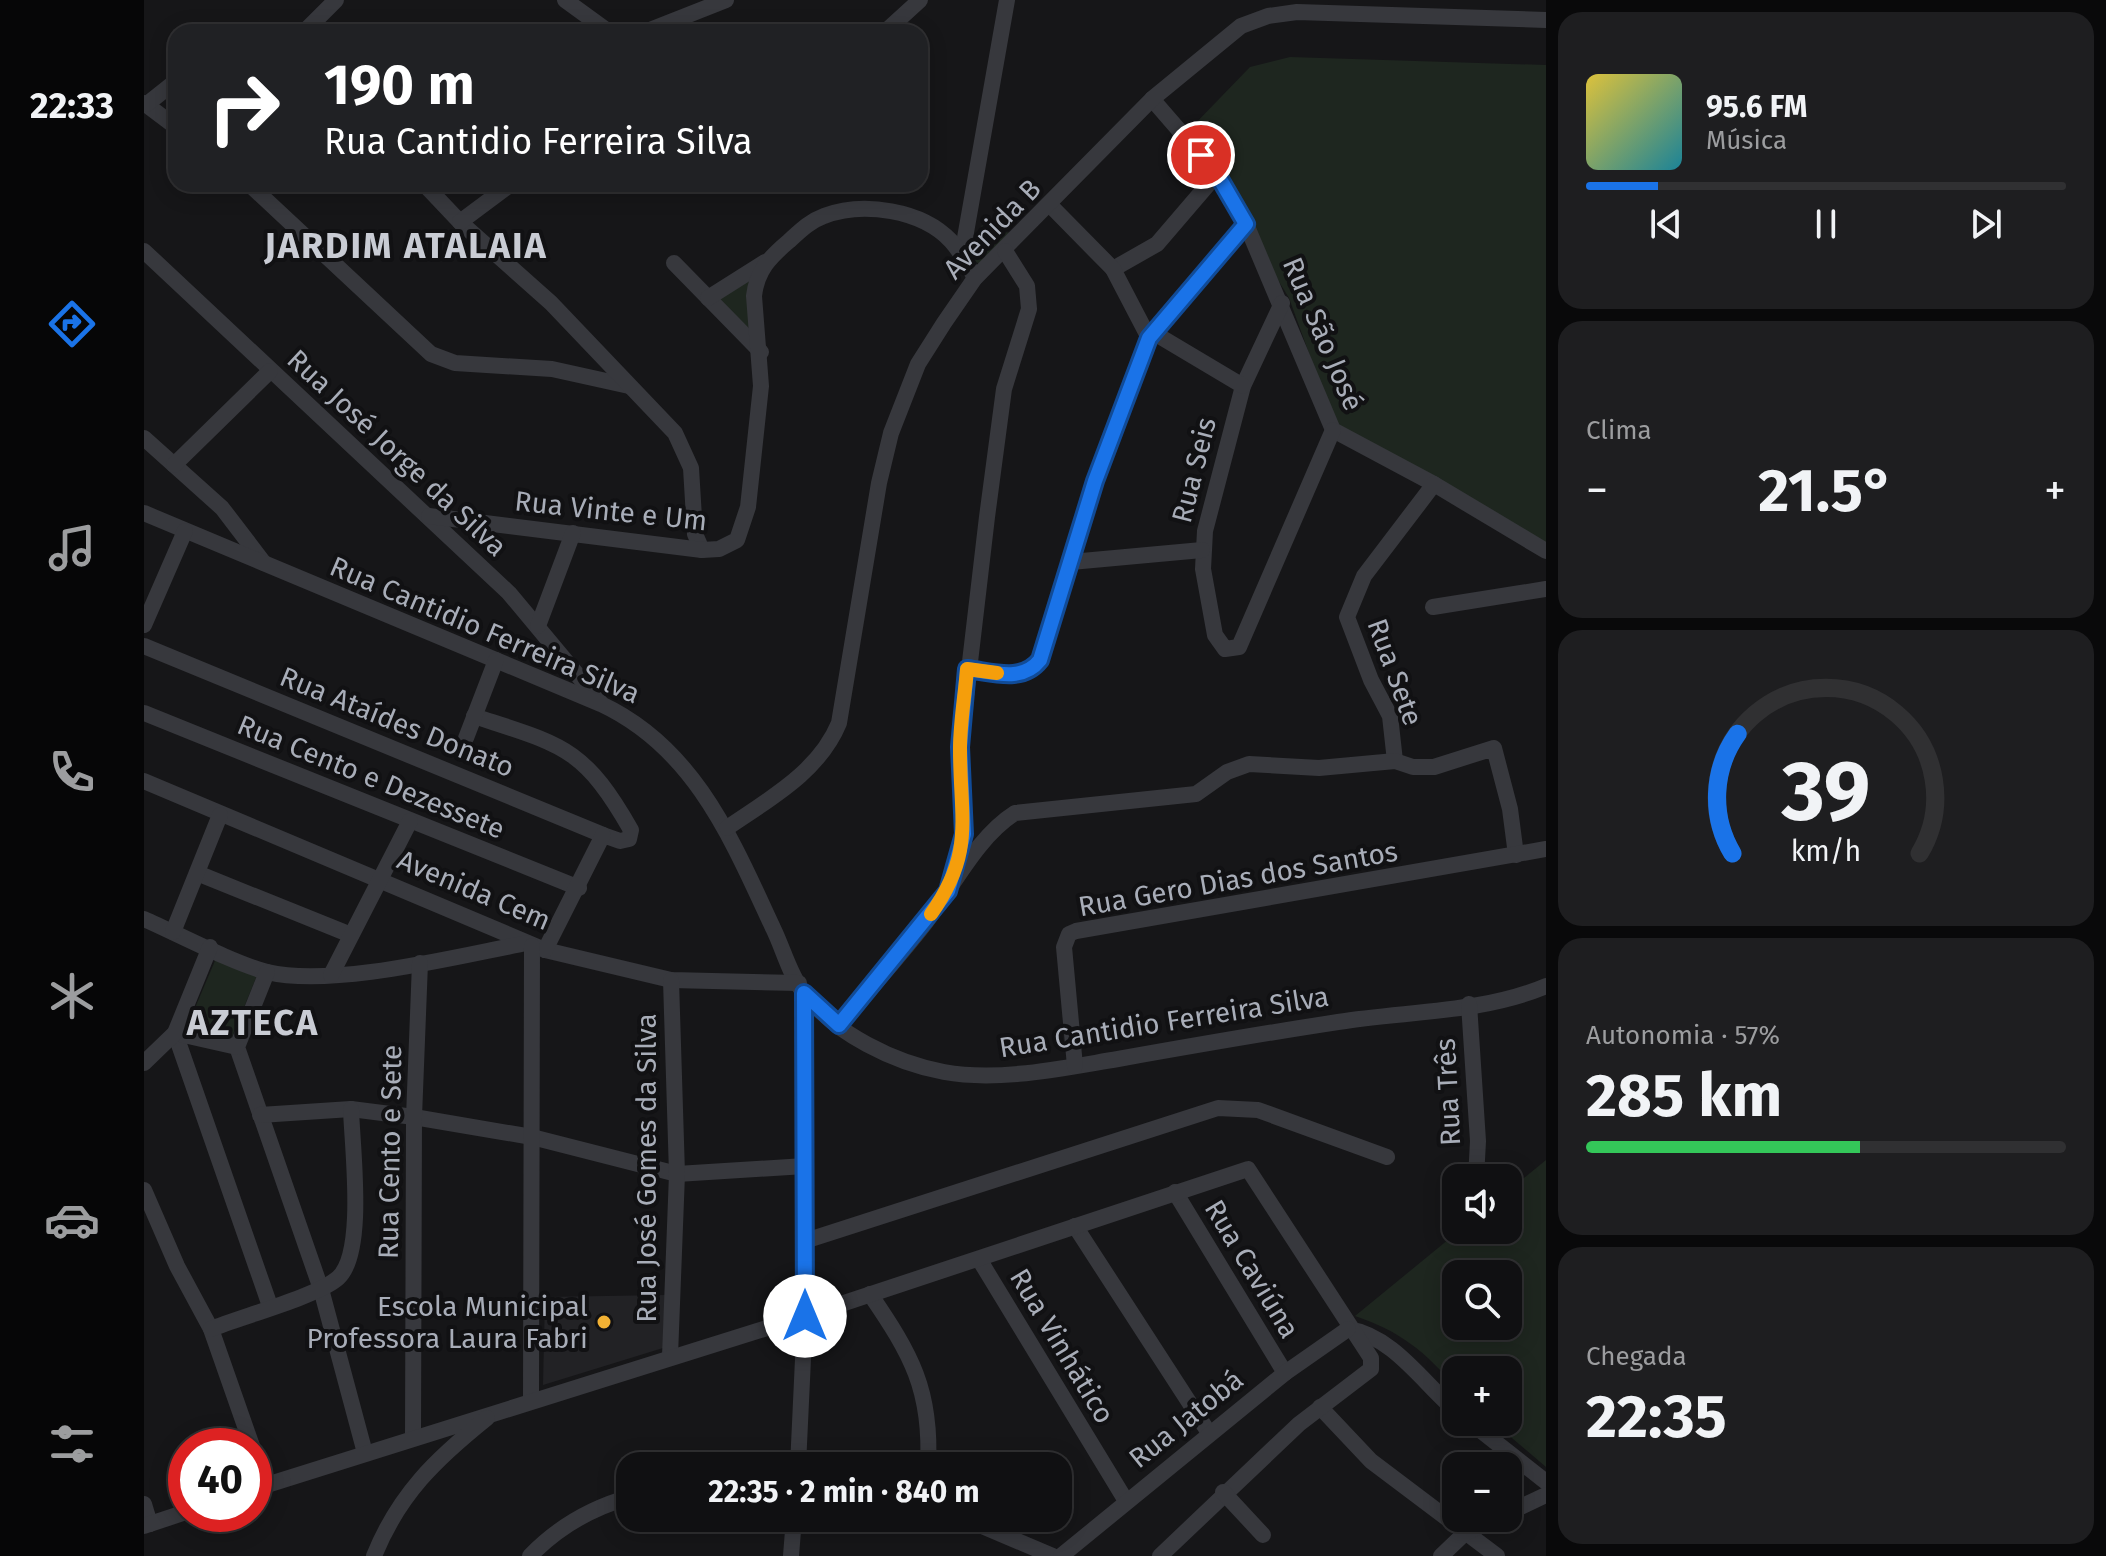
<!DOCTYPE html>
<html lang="pt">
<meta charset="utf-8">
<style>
body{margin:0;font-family:"Fira Sans",sans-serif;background:#1e1e20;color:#f1f3f6;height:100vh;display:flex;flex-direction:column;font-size:30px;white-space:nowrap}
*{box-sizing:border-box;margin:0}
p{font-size:26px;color:#9c9d9f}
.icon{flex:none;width:44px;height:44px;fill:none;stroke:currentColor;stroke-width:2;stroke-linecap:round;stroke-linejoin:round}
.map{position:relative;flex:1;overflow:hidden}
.side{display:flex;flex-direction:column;gap:12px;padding:12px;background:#09090a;width:560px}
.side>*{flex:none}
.guide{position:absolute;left:24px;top:24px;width:760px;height:168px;border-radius:24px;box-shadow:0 4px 20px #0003,0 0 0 2px #303032;background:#202124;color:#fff;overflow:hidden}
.buttons{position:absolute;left:1298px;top:1164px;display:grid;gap:16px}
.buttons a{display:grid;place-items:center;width:80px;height:80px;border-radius:16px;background:#101012;box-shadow:0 4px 20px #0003,0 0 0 2px #303032;font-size:40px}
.speed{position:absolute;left:24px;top:1428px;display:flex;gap:16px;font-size:40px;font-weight:700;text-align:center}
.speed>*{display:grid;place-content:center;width:104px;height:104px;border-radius:50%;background:#101012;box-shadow:0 4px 20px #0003,0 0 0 2px #303032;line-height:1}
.speed .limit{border:12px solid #d22;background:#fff;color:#111}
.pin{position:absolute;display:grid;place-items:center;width:68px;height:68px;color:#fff;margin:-34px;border:4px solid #fff;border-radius:50%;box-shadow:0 2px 8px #0007}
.me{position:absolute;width:88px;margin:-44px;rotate:0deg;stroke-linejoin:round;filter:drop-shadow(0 0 6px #0008)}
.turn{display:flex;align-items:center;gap:28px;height:168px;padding:0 24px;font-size:36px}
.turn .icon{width:104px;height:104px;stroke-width:2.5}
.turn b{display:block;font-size:56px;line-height:68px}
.big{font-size:60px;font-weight:700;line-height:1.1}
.side .card{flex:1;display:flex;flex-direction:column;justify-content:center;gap:12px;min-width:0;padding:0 28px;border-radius:24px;background:#1e1e20}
.side .dial{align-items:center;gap:0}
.dial svg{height:208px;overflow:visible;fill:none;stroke:#303032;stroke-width:7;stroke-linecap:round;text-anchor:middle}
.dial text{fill:#f1f3f6;stroke:none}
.song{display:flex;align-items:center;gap:24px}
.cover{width:96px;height:96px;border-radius:12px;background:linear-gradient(135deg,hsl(50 70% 55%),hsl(190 70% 35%))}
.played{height:8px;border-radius:4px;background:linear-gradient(90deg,#1a73e8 15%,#303032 15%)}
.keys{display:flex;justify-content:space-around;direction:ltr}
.heat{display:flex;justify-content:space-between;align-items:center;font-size:44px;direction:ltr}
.charge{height:12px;border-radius:6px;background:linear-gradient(90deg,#34c759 57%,#303032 0)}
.trip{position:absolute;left:472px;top:1452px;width:456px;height:80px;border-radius:24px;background:#101012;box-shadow:0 4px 20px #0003,0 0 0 2px #303032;font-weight:700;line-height:80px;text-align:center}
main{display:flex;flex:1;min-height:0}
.menu{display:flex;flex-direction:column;width:144px;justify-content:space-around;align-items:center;background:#060607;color:#9c9d9f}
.menu .icon{width:56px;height:56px}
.menu .current{color:#1a73e8}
.menu b{font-size:36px;color:#f1f3f6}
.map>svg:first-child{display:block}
.built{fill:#222225}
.green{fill:#1e261f;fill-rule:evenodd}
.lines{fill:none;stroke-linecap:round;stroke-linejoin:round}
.minor{stroke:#37383d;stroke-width:16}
.route-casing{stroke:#114b97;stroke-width:20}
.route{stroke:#1a73e8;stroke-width:14}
.slow{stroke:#f59e0b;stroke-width:14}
.poi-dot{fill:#f2b134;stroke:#111113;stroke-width:3}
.labels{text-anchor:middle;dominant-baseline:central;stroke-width:8;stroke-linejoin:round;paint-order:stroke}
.street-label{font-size:28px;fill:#a8adb8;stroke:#111113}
.poi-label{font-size:28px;fill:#a8adb8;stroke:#111113;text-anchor:end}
.district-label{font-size:36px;font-weight:bold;letter-spacing:2px;fill:#c9ccd4;stroke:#111113}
</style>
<main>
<nav class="menu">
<b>22:33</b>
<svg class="icon current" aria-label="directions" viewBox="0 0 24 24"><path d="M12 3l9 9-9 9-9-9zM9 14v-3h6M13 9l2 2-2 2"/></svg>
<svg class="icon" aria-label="music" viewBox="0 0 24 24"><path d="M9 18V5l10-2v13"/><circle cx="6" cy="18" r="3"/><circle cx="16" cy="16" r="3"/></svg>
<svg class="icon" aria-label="phone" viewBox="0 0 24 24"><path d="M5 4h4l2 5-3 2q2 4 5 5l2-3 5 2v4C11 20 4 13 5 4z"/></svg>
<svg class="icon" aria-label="climate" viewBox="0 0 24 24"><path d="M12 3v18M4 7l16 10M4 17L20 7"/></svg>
<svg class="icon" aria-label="car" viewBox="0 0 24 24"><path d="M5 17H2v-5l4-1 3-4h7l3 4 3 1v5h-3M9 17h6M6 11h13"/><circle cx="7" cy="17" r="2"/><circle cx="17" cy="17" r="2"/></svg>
<svg class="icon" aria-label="filters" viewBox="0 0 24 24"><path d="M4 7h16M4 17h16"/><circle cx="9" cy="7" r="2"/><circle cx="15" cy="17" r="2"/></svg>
</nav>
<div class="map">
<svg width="1402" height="1556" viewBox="0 0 1402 1556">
<rect width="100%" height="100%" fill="#161618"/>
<path class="built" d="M521,1295L519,1348L399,1385L401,1297Z"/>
<g class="green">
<path d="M1146,57L1402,65V546L1195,436L1145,298L1126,267L1079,169L1046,129L1106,67Z"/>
<path d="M838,225L845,233L875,232L838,266L828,259L827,250Z"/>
<path d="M610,277V336L576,299Z"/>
<path d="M73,956L114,973L87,1039L45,1022Z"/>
<path d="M1402,1160V1467L1349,1422H1364V1370H1312V1388C1282,1352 1256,1331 1211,1316L1316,1230H1364V1191ZM1364,1274V1326H1312V1274Z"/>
</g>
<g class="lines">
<g class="minor">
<path d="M421,0L465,32"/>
<path d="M160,32L192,0"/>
<path d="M501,32L582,0"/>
<path d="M741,32L776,0"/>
<path d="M1008,99L1073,174L1102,224L1189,430L1290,484L1402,551"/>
<path d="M0,103L32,127"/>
<path d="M3,104L32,81"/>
<path d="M105,184L287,354L311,363L408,369L485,386"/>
<path d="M280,184L316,222L407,303L531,433L547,468L551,534L558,550"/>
<path d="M316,222L367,184"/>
<path d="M0,251L365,593L456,702"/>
<path d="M818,255L863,0"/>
<path d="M530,263L617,352"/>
<path d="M969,269L1013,244L1073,174"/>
<path d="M564,298L621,262"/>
<path d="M1138,303L1099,386L1061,531L1059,569L1071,635L1081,649L1095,647L1189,430"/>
<path d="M1010,333L1099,386"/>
<path d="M1005,338L1102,224"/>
<path d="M0,438L78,508L120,563"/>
<path d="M30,465L126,371"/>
<path d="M0,513L457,704C551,748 588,840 629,928C639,948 646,976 660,993C691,1034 751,1063 800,1072C855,1082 919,1068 974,1059C1047,1046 1121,1033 1194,1022C1262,1011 1339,1013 1402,986"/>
<path d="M285,516L558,550L575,549L593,540L604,507L617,386L610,296C613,270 626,257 645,241C656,231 666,221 680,216C719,201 778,210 807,241C817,252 824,265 831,278"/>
<path d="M927,562L1058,550"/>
<path d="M1289,607L1402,589"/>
<path d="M0,625L41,531"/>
<path d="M394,626L429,533"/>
<path d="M0,646L459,835L476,841L485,839L487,830C439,746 418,745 330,716"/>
<path d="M823,669C849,672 878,683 896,660L951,481L1005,338L969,269L906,205"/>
<path d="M0,713L435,888"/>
<path d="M322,738L352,660"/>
<path d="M1251,761L1246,716L1227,680L1203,617L1220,576L1290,484"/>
<path d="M0,781L401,950L527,980L655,983"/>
<path d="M583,828C625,799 675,772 695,723L735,483L747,433L774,364L800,323L831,278L1008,99L1097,26L1124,16L1153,12L1402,20"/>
<path d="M53,873L207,935"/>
<path d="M810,874L820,834L816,747L843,517L860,389L885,309L883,286L861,251"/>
<path d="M0,919C34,934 89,963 123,972C189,988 314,956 383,943"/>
<path d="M29,932L76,815"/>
<path d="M401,950L459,835"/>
<path d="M123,972L93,1047L177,1289L221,1453"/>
<path d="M187,975L266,821"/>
<path d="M1325,1004L1334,1141L1332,1178"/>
<path d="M695,1025C724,991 755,957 782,922C809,887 833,837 871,813L1052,794L1083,772L1105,764L1175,768L1251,761L1269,767H1290L1350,748L1366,809L1372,855"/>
<path d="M31,1033L126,1306"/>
<path d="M31,1033L93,1047"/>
<path d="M0,1063L31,1033L66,947"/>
<path d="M931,1066L920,947L925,934L932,931L1402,849"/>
<path d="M116,1115L207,1109L270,1117L388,1137L533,1174L661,1166"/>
<path d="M0,1190L33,1266L67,1329L108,1446"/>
<path d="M1031,1192L1141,1373"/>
<path d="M931,1226L1065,1433"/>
<path d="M661,1241L1074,1108L1114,1110L1243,1157"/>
<path d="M835,1259L982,1501"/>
<path d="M726,1294C767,1354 788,1390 784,1466"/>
<path d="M67,1329C96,1317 174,1296 194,1278C222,1253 208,1147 207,1109"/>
<path d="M1204,1329C1249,1336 1279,1383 1312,1411"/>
<path d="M526,1356L533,1174L527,980"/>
<path d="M387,1401L388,946"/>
<path d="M1176,1407L1227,1461L1353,1556"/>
<path d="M1326,1422L1402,1482"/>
<path d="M269,1437L270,1117L276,963"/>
<path d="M110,1452L122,1485"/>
<path d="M654,1466L661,1316L660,993"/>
<path d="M110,1489L661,1316L1104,1169L1227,1358V1369L1155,1424L1016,1556"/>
<path d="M1079,1492L1119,1535"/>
<path d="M0,1504L6,1524"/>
<path d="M1364,1513L1402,1495"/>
<path d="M819,1518L909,1556"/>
<path d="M0,1526L42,1512"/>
<path d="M230,1556C255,1494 292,1459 343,1418"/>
<path d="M386,1556C414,1527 447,1508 486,1497"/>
<path d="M647,1556L650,1518"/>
<path d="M917,1556L1141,1373L1204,1329"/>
<path d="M1297,1556L1321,1533L1354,1518"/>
</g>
</g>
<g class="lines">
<defs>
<path id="route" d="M661,1316L660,993L695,1025L804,891L820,834L816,747L823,669C849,672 878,683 896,660L951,481L1005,338L1102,224L1073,174L1057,155"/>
</defs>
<use href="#route" class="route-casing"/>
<use href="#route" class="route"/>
<path class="slow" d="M787,914C831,852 816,819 816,749C816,722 821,695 823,669L853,673"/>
</g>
<circle class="poi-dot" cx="460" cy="1322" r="8"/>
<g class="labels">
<g class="street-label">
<text transform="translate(848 229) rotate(-46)">Avenida B</text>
<text transform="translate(1179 334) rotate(67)">Rua São José</text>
<text transform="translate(253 453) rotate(43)">Rua José Jorge da Silva</text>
<text transform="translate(1050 470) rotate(-76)">Rua Seis</text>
<text transform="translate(467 511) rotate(6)">Rua Vinte e Um</text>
<text transform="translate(341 630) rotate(23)">Rua Cantidio Ferreira Silva</text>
<text transform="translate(1251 672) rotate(70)">Rua Sete</text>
<text transform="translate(253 722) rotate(22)">Rua Ataídes Donato</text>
<text transform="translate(227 777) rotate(22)">Rua Cento e Dezessete</text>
<text transform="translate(1094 879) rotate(-10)">Rua Gero Dias dos Santos</text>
<text transform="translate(330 890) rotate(23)">Avenida Cem</text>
<text transform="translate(1020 1022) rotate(-9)">Rua Cantidio Ferreira Silva</text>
<text transform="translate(1304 1092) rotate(-93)">Rua Três</text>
<text transform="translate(246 1152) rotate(-89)">Rua Cento e Sete</text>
<text transform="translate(502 1168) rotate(-90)">Rua José Gomes da Silva</text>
<text transform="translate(1108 1269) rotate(59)">Rua Caviúna</text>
<text transform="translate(918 1346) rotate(59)">Rua Vinhático</text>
<text transform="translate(1042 1419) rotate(-39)">Rua Jatobá</text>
</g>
<g class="poi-label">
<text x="444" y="1306">Escola Municipal<tspan x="444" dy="32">Professora Laura Fabri</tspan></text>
</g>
<g class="district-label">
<text x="262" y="246">JARDIM ATALAIA</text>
<text x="109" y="1023">AZTECA</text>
</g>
</g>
</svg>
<div class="buttons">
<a><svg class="icon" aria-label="sound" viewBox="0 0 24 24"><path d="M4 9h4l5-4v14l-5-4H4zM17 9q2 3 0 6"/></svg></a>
<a><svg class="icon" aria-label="search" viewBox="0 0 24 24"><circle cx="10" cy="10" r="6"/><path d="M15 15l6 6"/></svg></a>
<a>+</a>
<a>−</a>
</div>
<div class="speed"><div class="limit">40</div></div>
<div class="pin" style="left:1057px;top:155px;background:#d93025"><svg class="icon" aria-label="arrive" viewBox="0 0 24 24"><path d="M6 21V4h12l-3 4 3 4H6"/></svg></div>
<svg class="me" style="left:661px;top:1316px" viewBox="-20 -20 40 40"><circle r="19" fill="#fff"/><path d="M0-13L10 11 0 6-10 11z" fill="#1a73e8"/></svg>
<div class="trip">22:35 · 2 min · 840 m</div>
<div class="guide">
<div class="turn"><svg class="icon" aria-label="right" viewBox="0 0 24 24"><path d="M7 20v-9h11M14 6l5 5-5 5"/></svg><div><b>190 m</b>Rua Cantidio Ferreira Silva</div></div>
</div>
</div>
<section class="side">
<div class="card">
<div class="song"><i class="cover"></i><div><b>95.6 FM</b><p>Música</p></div></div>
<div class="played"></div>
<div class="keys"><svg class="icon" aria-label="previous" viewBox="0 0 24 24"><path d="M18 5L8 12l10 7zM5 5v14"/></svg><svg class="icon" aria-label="pause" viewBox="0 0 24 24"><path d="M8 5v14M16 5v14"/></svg><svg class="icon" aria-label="next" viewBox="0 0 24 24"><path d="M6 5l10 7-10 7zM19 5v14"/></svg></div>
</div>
<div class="card"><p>Clima</p>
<div class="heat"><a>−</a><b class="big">21.5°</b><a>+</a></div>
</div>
<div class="card dial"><svg viewBox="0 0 100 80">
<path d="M14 69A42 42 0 1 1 86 69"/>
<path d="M14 69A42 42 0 0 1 16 23" stroke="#1a73e8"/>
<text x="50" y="56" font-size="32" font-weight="700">39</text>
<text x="50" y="72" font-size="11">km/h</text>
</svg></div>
<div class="card"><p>Autonomia · 57%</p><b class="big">285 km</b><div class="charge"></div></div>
<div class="card"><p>Chegada</p><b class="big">22:35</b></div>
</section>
</main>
